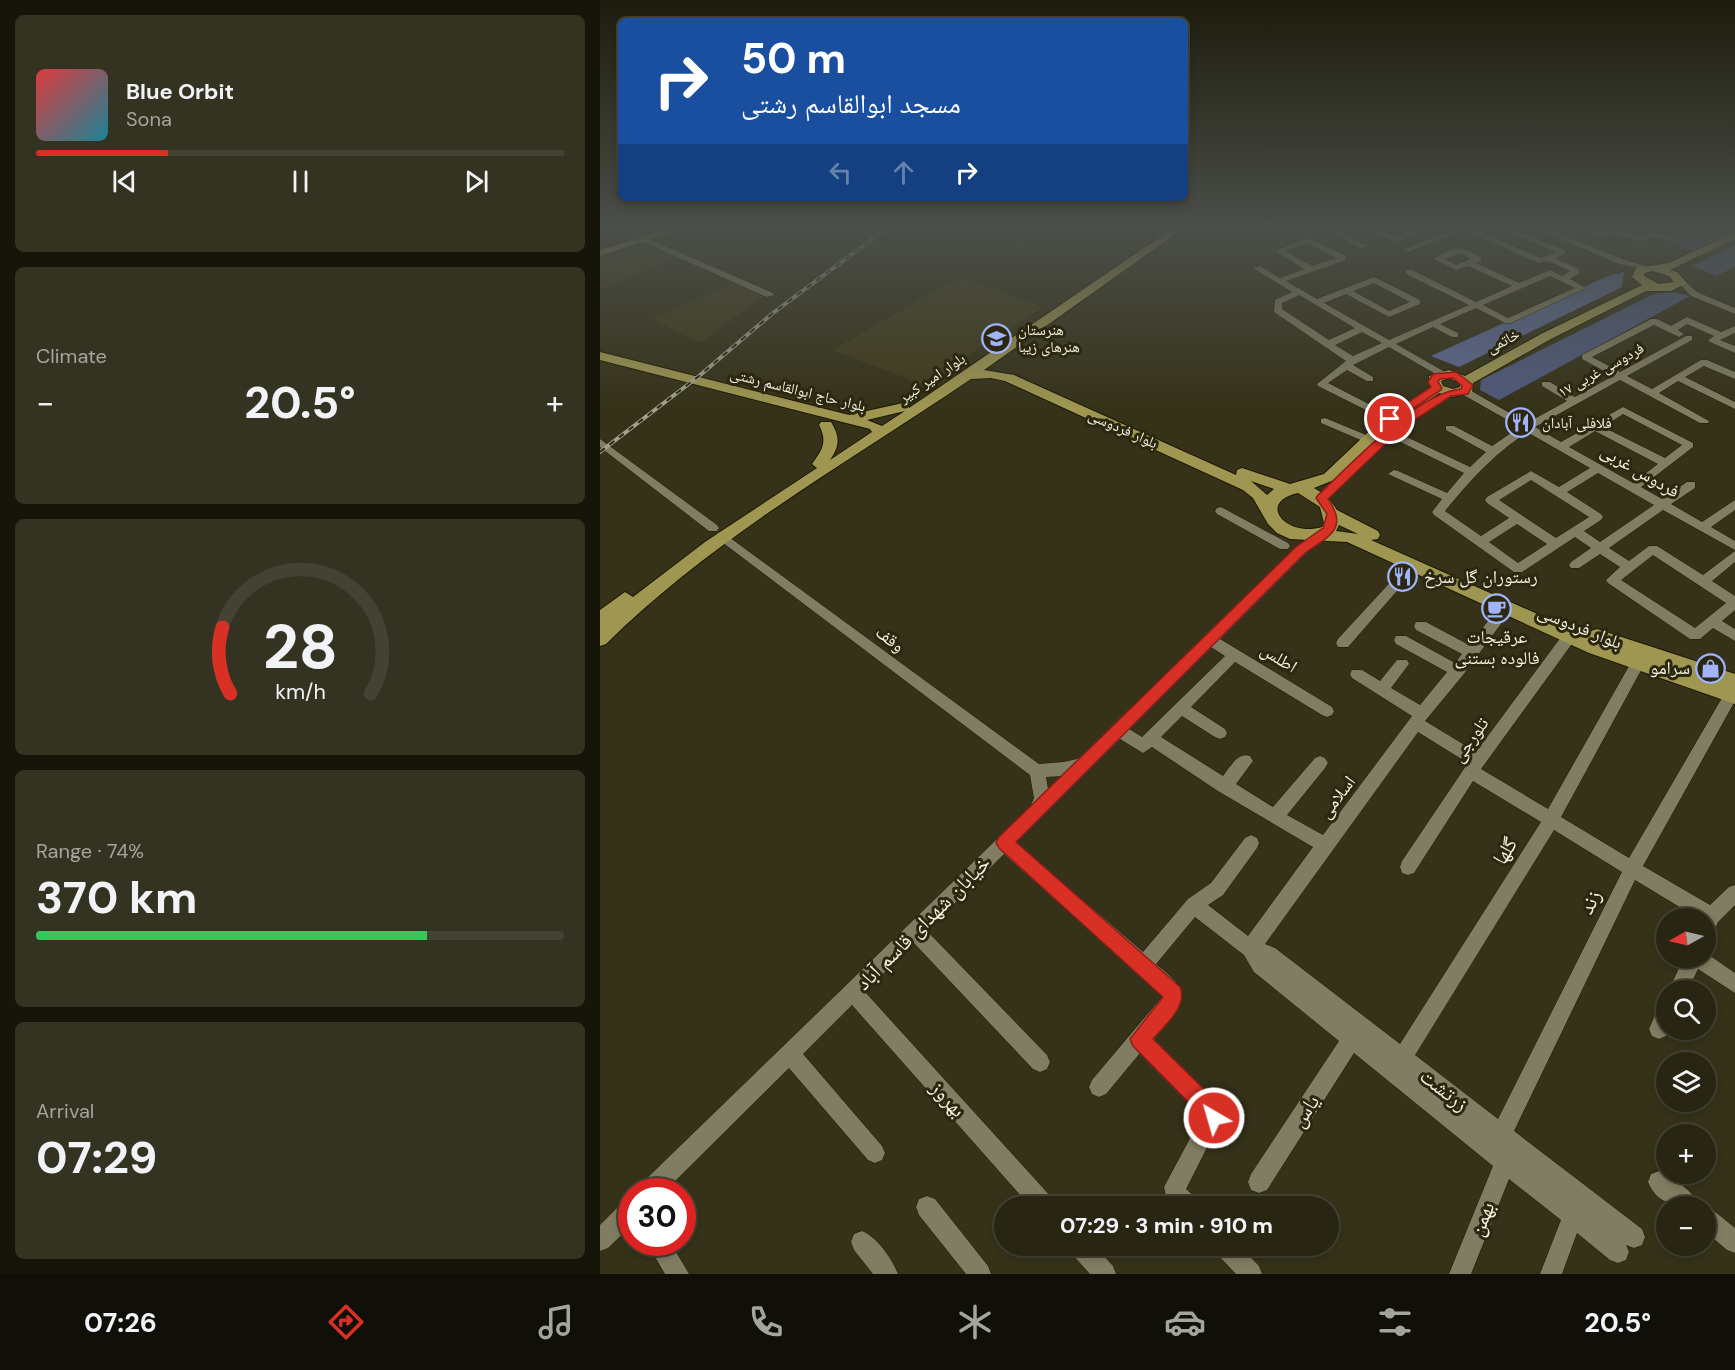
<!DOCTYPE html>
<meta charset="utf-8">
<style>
body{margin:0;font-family:"DM Sans","Noto Naskh Arabic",sans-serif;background:#343221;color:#f1f3f6;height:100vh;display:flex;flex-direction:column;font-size:22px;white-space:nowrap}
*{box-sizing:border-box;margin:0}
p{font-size:20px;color:#a5a5a0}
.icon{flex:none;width:33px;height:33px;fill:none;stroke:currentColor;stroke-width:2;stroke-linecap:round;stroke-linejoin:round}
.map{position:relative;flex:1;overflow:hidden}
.panel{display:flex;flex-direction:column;gap:15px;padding:15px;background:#16150a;width:600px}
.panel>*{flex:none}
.guide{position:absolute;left:18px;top:18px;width:570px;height:183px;border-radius:9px;box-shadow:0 3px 9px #0003,0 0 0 2px #444333;background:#1a4fa0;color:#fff;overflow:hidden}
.needle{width:39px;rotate:262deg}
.tools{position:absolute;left:1056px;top:908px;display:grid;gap:12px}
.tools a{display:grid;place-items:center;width:60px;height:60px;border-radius:50%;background:#282613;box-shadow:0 3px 9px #0003,0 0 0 2px #444333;font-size:30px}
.speed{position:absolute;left:18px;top:1178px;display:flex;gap:12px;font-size:30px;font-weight:700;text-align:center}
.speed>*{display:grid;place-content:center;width:78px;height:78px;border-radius:50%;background:#282613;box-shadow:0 3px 9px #0003,0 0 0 2px #444333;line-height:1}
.speed .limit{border:9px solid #d22;background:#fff;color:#111}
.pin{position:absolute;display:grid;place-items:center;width:51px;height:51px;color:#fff;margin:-26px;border:3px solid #fff;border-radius:50%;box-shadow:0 2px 6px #0007}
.me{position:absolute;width:66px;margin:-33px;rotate:322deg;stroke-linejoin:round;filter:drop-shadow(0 0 4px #0008)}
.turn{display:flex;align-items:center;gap:21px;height:126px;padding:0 24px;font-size:27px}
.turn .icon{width:78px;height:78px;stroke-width:2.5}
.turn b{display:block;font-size:42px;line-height:51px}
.lanes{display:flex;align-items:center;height:57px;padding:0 24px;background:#0003;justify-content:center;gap:30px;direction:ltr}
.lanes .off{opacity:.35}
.big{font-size:45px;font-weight:700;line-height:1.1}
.panel .tile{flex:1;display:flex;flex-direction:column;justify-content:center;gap:9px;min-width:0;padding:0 21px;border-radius:9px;background:#343221}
.panel .dial{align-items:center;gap:0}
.dial svg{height:156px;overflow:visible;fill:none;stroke:#444333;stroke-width:7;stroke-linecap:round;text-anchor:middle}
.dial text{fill:#f1f3f6;stroke:none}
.song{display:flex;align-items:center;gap:18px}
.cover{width:72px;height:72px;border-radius:9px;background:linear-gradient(135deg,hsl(0 70% 55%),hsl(190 70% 35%))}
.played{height:6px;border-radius:3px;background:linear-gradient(90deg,#d93025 25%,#444333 25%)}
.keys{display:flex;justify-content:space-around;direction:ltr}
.heat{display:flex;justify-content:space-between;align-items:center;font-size:33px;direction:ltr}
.charge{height:9px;border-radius:4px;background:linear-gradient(90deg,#34c759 74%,#444333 0)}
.trip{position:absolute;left:394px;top:1196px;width:345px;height:60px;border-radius:30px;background:#282613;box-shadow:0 3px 9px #0003,0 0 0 2px #444333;font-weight:700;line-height:60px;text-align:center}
.menu{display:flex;height:96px;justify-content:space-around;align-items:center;background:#100f08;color:#a5a5a0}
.menu .icon{width:42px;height:42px}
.menu .on{color:#d93025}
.menu b{font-size:27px;color:#f1f3f6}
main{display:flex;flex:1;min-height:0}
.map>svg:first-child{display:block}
.built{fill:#403b1a}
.green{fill:#50597c}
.forest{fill:#5e6995}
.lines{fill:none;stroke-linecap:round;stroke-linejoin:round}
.minor-casing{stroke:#1d1a02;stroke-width:1}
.major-casing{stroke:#1d1a02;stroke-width:2}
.minor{fill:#817d62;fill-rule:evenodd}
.major{fill:#9f9651;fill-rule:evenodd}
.rail-casing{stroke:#a2a08c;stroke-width:4}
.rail{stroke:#2b280f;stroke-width:2;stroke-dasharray:6;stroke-linecap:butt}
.route{fill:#d93025;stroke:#8d1f18;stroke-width:1.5}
.labels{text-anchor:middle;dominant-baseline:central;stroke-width:6;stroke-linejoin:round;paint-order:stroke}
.far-poi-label{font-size:15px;fill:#f4f3e3;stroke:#2b280f;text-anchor:start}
.far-street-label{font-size:15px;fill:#f4f3e3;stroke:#2b280f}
.street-label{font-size:18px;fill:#f4f3e3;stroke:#2b280f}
.poi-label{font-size:18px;fill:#f4f3e3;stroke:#2b280f;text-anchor:start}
.near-street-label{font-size:21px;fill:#f4f3e3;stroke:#2b280f}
</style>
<main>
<section class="panel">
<div class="tile">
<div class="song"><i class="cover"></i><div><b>Blue Orbit</b><p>Sona</p></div></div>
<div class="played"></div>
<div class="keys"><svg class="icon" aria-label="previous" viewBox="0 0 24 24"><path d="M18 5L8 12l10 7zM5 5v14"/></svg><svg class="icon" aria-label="pause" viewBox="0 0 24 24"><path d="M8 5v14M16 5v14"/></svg><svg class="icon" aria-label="next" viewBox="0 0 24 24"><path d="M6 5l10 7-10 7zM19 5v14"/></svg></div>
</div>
<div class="tile"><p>Climate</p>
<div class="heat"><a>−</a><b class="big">20.5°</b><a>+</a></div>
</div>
<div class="tile dial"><svg viewBox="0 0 100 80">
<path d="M14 69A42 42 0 1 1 86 69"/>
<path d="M14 69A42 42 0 0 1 10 35" stroke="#d93025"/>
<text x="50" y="56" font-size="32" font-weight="700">28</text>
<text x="50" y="72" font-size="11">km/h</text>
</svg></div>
<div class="tile"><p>Range · 74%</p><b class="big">370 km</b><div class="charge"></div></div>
<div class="tile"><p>Arrival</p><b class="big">07:29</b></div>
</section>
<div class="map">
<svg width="1135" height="1274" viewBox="0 0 1135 1274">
<rect width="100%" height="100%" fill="#353219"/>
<g class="built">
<path d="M47,245L76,257L0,290V260Z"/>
<path d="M368,279L443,307L323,385L233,350L349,282Z"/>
<path d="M132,283L164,296L100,343L52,319Z"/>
</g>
<g class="green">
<path d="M1094,231H1135V232L1093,251L1071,241Z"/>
<path d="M1135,245V267L1116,276L1093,266Z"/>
<path d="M1073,292L1090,296L899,400L880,390L881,380L1054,294Z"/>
</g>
<path class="forest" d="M1024,272L1022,287L859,367L831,356L1008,276Z"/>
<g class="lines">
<defs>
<g id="minor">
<path d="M729,231H738L767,246L760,248Z"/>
<path d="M772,231H782L796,237L815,231H825L796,242Z"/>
<path d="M850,231H860L809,252L802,250Z"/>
<path d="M867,231H877L941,258L955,252L907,231H917L965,250V254L955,258L979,269V273L970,279L986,288L911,323H905L876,308L840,324L858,333V337H852L833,327L796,344L845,372V376H839L789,347L753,365L773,377V381H767L747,370L728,383L794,417L795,419L790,422L718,386L717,384L746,361L674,312L675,300L692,292L653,268L660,266L680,278L704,269L675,251L708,238L746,256V260L686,281L717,299L774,277L820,300V304L789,317L746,294L724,303L789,340L869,305L806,274V270H812L876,302L912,286L868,266L856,270L834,259C854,245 861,247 881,257V261L876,263L919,283L950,270L963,276L970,271L948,261L938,263ZM708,243L736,258L712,266L685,251ZM861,253L871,259L856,265L845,259ZM950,276L975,288L908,318L883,305ZM774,283L810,302L789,311L753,291ZM699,295L755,328L729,340L682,309V303ZM762,332L782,343L753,356L735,345Z"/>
<path d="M942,231H952L1025,260L1052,268L1048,270L1019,264Z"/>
<path d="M983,231L1001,233L1007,231H1022L1040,236L1048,234L1044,231H1054L1070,236L1082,231H1092L1070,241L1056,237L1040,241L1014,233L1001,238Z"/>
<path d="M44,237L173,293L174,295L167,297L41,241L40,239Z"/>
<path d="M1080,277L1097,292L1135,308V314L1091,296L1076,280Z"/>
<path d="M1087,317L1121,332L1135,326V333L1120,340L1135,346V353L1110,342L1108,340L1114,336L1087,324L1078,330L1084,334L1079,337L1054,325L992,357L1020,372L1086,336H1092V340L1027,376L1052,389L1101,360H1107L1135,372V379L1104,366L1085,377L1135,402V409L1078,381L1059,393L1109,421L1108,423H1100L1020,380L935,427L961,442L1023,407L1093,443V447L1041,487L1062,499L1087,482H1095V488L1071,504L1102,522L1135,500V510L1111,527L1135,541V550L1063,510L1009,548L1029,561L1049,546H1057L1103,575L1135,551V562L1112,581L1135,596V610L1122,621L1135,629V641L1113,628L1100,639H1090L1008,583L1006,580L1020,567L1000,554L979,568H971L969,565L971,562L991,548L975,537L922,572H914L834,515L832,512L842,499L788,474L794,470L798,471L847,493L864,473L786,435V431H794L870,467L886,452L846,430V426H854L892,446L920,427L860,393V389H868L927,423L967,401L942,386V382H950L975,397L1013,376L982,359V355L1051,319H1057L1071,326ZM1023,414L1082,445L1065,458L1003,427ZM995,431L1058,464L1033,483L969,447ZM927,432L990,468L959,487L931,471L887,497L885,500L887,503L909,518L881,536L845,511C873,477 891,457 927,432ZM998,473L1054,505L1000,542L984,531L1001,520L1003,517L1001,514L967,492ZM931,480L989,517L956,538L899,500ZM917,524L947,544L918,563L889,542ZM1053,555L1126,603L1095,628L1021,580Z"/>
<path d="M725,418L771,437L772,439L771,441H763L721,423V419Z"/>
<path d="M0,439L117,525L119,528L117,531H109L0,447Z"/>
<path d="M621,507L688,543L690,546L688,549H680L617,514L615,511L617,508Z"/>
<path d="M122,532L439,764L464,762L481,758L712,533H720L722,536L720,539L620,639L732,707L734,711L732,715L727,717L722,715L635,662L591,707L625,729L627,733L625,737L620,739L615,737L582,716L561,737L623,776C630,767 638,752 650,756L653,761L636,784L673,807L715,758L720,756L725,758L728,763L725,768L687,815L723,835L812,716L752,678L750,674L752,670H762L780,681L797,660H807L809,664L791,688L820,705L847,672L796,644L794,640L796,636H806L855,663L862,654L816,630L814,626L816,622H826L869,645L900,606L905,604L912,609L863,675L825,721L876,752L964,633H974L976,637L974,641L881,769L948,809L1033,659H1043L1045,663L961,817L1029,858L1126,691L1135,690V701L1043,866L1110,905L1129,887L1135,885V905L1118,922L1112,936L1106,939V918H1098L1035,880L914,1131L1042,1229L1045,1237L1042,1245L1034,1248L1026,1245L1029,1252L1026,1260L1018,1263L1010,1260L977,1233L962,1274H940L961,1220L909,1179L871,1274H849L893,1166L754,1053L667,1190L659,1193L651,1190L648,1182L651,1174L739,1041L654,972L644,955L595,917L556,964C564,971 576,980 581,989C588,1005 562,1027 553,1038L621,1107L624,1114L586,1189L596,1198L599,1206H573L567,1201L564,1187L602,1116L540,1053L506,1094L499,1097L492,1094L489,1087L492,1080L563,996L404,854L327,931L447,1055L450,1062L447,1069L440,1072L433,1069L314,943L265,992L452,1198L455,1206H430L252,1005L203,1054L282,1146L285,1153L282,1160L275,1163L268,1160L189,1068L65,1191H39L42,1183L430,807L434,798L430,775L118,539L116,536L118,533ZM611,647L625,656L542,737L529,729ZM818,732L868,763L802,861L800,867L802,873L808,875L814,873L873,781L941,822L800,1044L675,948L665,944ZM520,739L543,753L552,747L618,791L713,847L648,936L608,905L623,895L657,848L659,843L657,838L651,835L645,838L611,883L588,899L543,952L415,842ZM462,776L448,789L446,777ZM954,830L1022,872L898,1119L815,1055Z"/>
<path d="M812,562L816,563L818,566L816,569L748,647H738L736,643L738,639L808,563Z"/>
<path d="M1106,953L1135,973V993L1098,969L1088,990H1069L1084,957H1106Z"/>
<path d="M1066,1004V1029H1069L1066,1036L1059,1039L1052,1036L1049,1029L1059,1006Z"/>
<path d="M1059,1171C1073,1177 1094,1192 1100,1206C1078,1206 1058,1206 1048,1182L1051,1174Z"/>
<path d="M327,1196L335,1199L388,1266L391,1274H366L319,1215L316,1207L319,1199Z"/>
<path d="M32,1198V1225L8,1248L0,1251V1225L24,1201Z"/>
<path d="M1106,1208L1114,1211L1135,1228V1253L1127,1250L1106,1232Z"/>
<path d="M262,1231C277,1237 292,1259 298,1274H273L254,1250L251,1242L254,1234Z"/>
<path d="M46,1242H70L89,1274H65Z"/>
<path d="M468,1245H494L513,1266L516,1274H490L471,1253Z"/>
<path d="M613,1245H639L659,1266L662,1274H636L616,1253Z"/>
</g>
<g id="major">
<path d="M62,231H76L0,256V250Z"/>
<path d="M569,231H580L384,370L414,375L636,475L637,470L642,468L690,484L724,474L783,418L830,387L829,376L849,370L865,376L941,334L1042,285L1032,277L1036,268L1069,263L1135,232V239L1070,270L1077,272L1087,283L1071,291H1046L949,340L873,383L872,392L852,397L839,393L793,424L734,480L714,488L727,496L737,510L778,531L780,535L778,539L771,540L989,637L991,631L997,629L1135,674V704L989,653L747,542L690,539L677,533L668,524L653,498L643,490L405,381L391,378L371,379C247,463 113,538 6,644L0,646V610L25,592L33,597L105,542L217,468L212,464C222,450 228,442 219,425L221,422H231C240,436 240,446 230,460L272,432L270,429L0,360V352L249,415L303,403L308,404L309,408ZM1052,271L1069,276L1074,282L1059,284L1044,276L1045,273ZM849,378L860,383V387L853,389L843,386L841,381ZM305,411L282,426L267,420ZM651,481L674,489L667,495ZM698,493L720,507L724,523L722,527C686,538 656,502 698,493ZM739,525L758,534L736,531Z"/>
</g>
</defs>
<use href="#minor" class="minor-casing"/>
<use href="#major" class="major-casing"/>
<use href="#minor" class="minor"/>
<use href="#major" class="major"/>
<defs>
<path id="rail" d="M0,452L99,376L173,313L283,231"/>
</defs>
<use href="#rail" class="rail-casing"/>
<use href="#rail" class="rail"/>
</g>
<linearGradient id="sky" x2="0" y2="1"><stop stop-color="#1d1c0e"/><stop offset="0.56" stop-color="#4b4f49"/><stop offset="1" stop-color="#4b4f49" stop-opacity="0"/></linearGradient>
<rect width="1135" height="409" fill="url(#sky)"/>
<path class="route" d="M856,372L873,385L868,394L851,396L802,428L728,499C749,529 729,536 705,553L416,842L580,987C588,1006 565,1025 553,1039L619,1104L624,1118L621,1125L614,1128L606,1125L603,1117L533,1046L530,1039L563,997L399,848L396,843L399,837L696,547L723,528L727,514L716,498L718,495C751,465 816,393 861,389L862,386L853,378L840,379L838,382L842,388L841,390L794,421H787V417L831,387L828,382L833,374Z"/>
<defs>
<symbol id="school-ring" viewBox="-11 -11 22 22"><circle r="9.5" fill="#2b280f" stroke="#a0b3fd" stroke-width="1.5"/><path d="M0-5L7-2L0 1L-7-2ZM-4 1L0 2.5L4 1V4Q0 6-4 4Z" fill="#a0b3fd"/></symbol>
<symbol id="restaurant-ring" viewBox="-11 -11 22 22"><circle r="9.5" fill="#2b280f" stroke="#a0b3fd" stroke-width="1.5"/><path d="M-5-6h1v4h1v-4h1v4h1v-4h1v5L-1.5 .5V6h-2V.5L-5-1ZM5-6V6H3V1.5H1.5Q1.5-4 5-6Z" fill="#a0b3fd"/></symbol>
<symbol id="cafe-ring" viewBox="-11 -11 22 22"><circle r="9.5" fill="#2b280f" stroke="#a0b3fd" stroke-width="1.5"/><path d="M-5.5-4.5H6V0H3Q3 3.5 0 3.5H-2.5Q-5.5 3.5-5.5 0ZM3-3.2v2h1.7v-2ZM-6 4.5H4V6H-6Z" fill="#a0b3fd"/></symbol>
<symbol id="shop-ring" viewBox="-11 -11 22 22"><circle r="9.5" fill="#2b280f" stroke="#a0b3fd" stroke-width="1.5"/><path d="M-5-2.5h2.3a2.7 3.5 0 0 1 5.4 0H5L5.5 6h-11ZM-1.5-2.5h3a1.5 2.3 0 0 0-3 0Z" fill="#a0b3fd"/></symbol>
</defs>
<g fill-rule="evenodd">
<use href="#school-ring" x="380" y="322" width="33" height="33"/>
<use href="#restaurant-ring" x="904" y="406" width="33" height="33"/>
<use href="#restaurant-ring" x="786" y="560" width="33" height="33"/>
<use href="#cafe-ring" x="880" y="592" width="33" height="33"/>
<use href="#shop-ring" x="1094" y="652" width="33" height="33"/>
</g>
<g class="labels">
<g class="far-poi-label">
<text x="418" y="330">هنرستان<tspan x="418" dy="17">هنرهای زیبا</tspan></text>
<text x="942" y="423">فلافلی آبادان</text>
</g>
<g class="far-street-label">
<text transform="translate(903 341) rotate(-28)">خاتمی</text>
<text transform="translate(1001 370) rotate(-29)">فردوسی غربی ۱۷</text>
<text transform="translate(332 378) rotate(-34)">بلوار امیر کبیر</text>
<text transform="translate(198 390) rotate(14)">بلوار حاج ابوالقاسم رشتی</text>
<text transform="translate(523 429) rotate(24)">بلوار فردوسی</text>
</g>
<g class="street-label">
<text transform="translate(1040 471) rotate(30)">فردوس غربی</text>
<text transform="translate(980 627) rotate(22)">بلوار فردوسی</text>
<text transform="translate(290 639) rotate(37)">وقف</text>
<text transform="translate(679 658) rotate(32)">اطلس</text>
<text transform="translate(870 740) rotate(-55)">تلورجی</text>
<text transform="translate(737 797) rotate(-53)">اسلامی</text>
</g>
<g class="poi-label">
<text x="824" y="577">رستوران گل سرخ</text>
<text x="897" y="637" text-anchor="middle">عرقیجات<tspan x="897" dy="21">فالوده بستنی</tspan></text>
<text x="1090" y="668" text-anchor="end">سرامو</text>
</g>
<g class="near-street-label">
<text transform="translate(905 851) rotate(-58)">گلها</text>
<text transform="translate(990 902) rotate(-64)">زند</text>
<text transform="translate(323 923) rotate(-45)">خیابان شهدای قاسم آباد</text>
<text transform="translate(844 1090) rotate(38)">زرتشت</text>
<text transform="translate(348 1099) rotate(48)">بهروز</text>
<text transform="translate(705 1111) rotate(-57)">یاس</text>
<text transform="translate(882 1219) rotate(-68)">بهمن</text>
</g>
</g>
</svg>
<div class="tools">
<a><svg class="needle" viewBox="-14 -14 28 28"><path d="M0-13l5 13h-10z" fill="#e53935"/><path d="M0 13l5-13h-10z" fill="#a5a5a0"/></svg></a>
<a><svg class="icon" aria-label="search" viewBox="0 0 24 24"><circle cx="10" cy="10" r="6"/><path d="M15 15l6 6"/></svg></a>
<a><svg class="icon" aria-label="layers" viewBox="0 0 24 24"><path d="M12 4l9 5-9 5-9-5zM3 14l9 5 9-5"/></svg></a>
<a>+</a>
<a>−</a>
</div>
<div class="speed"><div class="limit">30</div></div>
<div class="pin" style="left:790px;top:419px;background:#d93025"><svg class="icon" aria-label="arrive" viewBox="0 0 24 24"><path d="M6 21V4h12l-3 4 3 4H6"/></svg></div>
<svg class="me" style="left:614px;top:1118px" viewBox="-20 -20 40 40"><circle r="17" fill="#d93025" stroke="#fff" stroke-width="3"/><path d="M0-11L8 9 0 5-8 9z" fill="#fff"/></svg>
<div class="trip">07:29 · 3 min · 910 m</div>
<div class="guide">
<div class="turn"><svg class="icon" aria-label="right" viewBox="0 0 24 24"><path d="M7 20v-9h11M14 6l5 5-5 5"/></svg><div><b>50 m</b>مسجد ابوالقاسم رشتی</div></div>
<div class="lanes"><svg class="icon off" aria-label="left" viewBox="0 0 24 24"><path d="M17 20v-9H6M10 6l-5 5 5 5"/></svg><svg class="icon off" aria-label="ahead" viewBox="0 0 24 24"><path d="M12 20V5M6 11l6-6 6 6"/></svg><svg class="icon" aria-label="right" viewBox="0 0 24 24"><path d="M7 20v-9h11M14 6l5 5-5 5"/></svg></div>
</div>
</div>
</main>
<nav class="menu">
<b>07:26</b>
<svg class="icon on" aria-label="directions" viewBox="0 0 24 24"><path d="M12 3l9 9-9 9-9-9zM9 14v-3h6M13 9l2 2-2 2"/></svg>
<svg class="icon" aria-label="music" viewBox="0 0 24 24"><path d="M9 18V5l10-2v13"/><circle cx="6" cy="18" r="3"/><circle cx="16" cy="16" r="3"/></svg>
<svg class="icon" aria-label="phone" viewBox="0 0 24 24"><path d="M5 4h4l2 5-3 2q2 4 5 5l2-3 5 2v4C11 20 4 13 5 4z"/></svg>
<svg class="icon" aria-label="climate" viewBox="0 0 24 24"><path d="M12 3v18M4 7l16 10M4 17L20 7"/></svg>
<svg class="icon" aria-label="car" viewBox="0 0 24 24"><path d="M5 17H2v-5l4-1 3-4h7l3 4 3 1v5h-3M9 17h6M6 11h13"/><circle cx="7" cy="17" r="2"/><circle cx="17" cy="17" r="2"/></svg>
<svg class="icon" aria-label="filters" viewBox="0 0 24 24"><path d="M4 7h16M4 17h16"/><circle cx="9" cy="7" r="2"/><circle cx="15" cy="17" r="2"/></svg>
<b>20.5°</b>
</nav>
